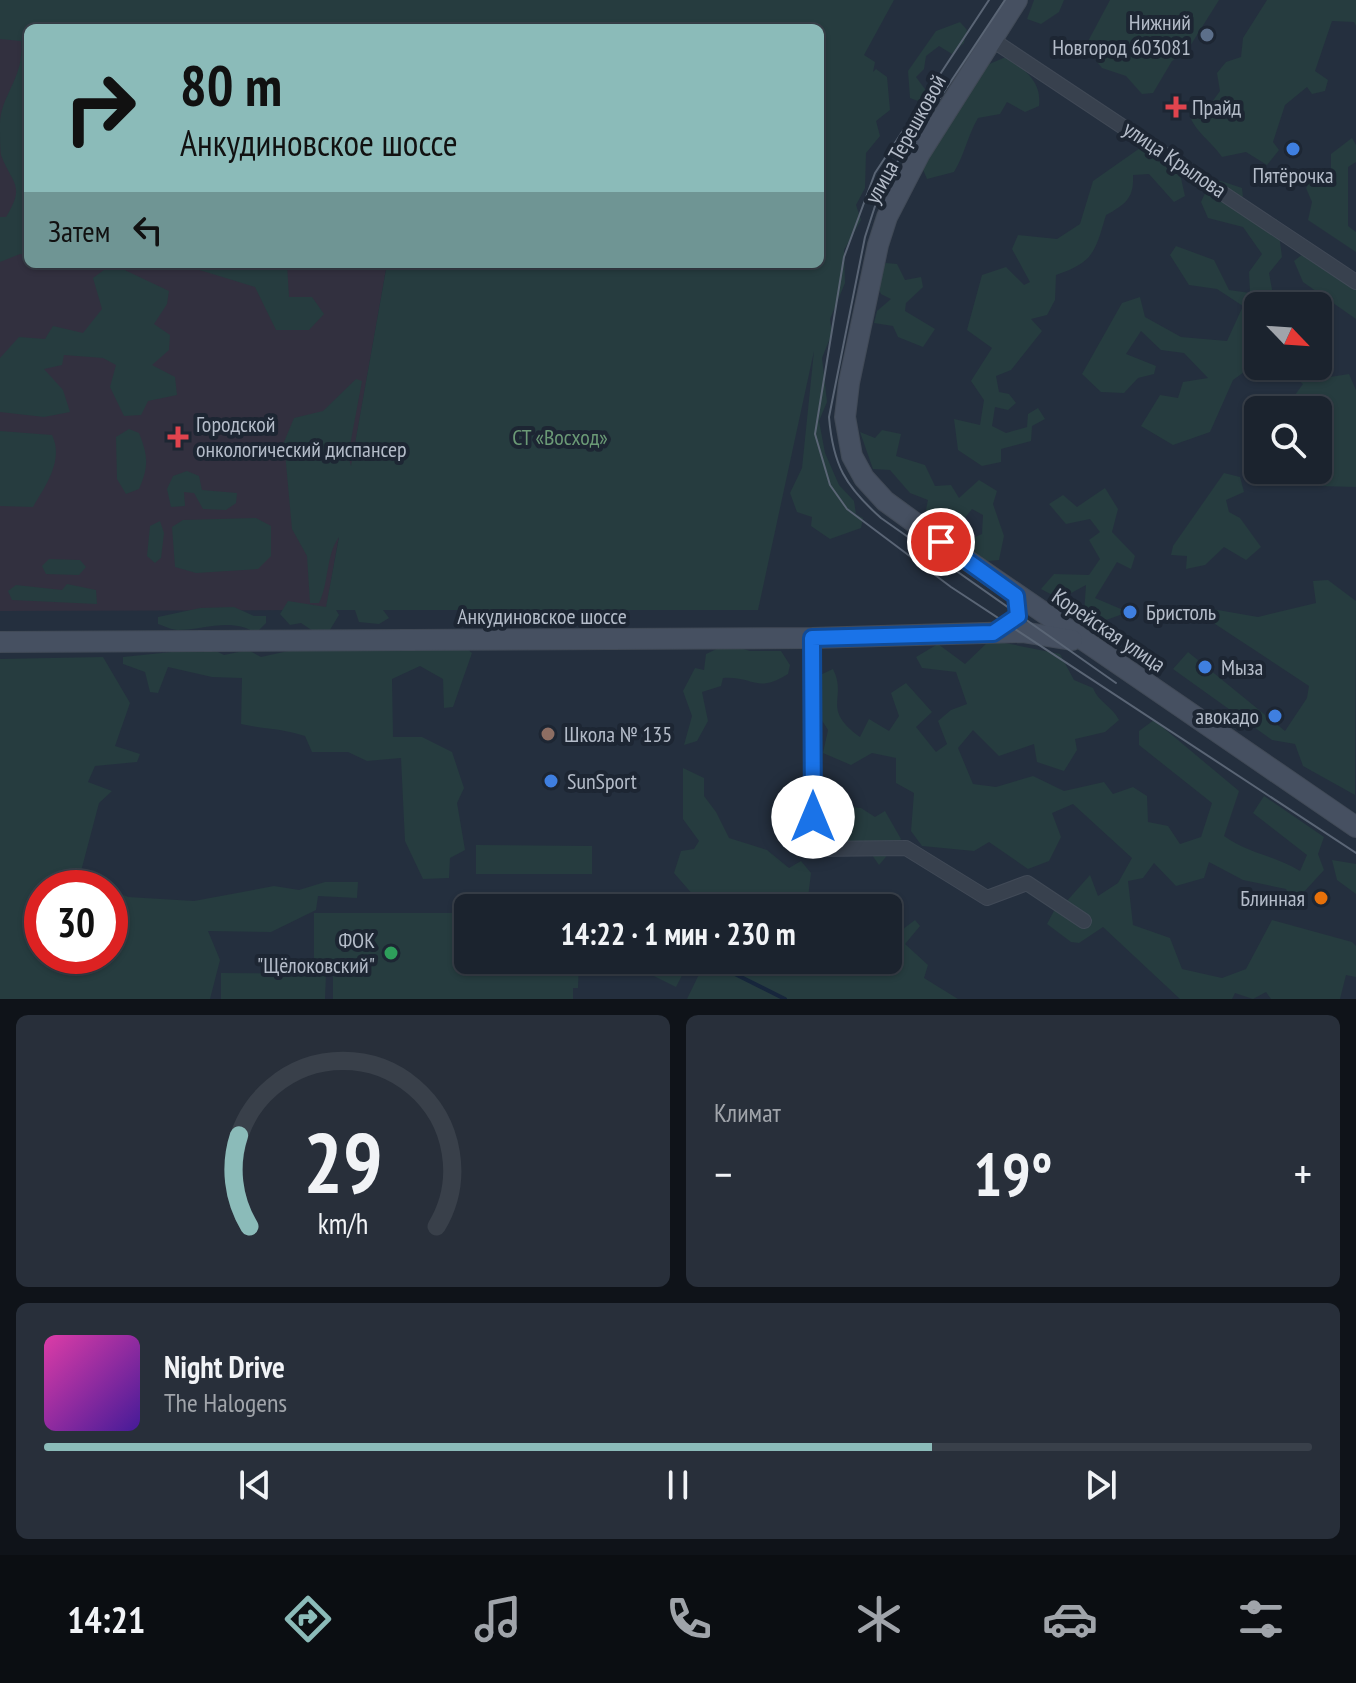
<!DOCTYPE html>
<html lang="ru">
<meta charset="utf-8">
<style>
body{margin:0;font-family:"PT Sans Narrow",sans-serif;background:#282f3a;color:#f1f3f6;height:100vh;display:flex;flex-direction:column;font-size:30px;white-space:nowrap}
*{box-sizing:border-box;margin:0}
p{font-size:26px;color:#a0a4aa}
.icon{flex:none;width:44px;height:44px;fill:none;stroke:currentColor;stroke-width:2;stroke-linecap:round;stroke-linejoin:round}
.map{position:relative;height:999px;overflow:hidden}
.panel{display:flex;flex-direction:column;gap:16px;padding:16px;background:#0f1319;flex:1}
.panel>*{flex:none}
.guide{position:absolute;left:24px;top:24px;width:800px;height:244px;border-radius:12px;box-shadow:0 2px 6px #0004,0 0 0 2px #39404a;background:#8bbbb9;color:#111;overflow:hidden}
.needle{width:52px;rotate:115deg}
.buttons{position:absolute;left:1244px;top:292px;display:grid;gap:16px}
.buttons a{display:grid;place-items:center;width:88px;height:88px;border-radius:12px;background:#1b232e;box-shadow:0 2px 6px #0004,0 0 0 2px #39404a;font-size:40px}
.speed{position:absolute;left:24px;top:870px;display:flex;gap:16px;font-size:40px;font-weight:700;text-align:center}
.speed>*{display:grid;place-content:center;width:104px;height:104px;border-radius:50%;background:#1b232e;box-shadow:0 2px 6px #0004,0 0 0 2px #39404a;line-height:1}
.speed .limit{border:12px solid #d22;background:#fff;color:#111}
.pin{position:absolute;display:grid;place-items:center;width:68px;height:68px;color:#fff;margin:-34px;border:4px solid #fff;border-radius:50%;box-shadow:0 2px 8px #0007}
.me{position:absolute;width:88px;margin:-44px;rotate:0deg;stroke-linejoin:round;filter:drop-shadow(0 0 6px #0008)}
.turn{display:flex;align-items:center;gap:28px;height:168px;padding:0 24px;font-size:36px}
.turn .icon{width:104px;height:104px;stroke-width:2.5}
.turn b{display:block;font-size:56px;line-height:68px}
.then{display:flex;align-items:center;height:76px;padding:0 24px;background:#0003;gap:16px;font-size:30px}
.big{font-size:60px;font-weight:700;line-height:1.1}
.panel .card{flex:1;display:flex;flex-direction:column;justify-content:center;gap:12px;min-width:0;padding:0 28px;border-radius:12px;background:#282f3a}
.panel .dial{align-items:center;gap:0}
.dial svg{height:208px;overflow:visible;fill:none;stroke:#39404a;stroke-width:7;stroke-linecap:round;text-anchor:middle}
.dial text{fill:#f1f3f6;stroke:none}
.song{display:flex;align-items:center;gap:24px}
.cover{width:96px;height:96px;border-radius:12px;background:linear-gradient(135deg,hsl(320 70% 55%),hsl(260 70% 35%))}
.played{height:8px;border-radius:4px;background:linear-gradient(90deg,#8bbbb9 70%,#39404a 70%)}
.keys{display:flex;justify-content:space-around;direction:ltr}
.heat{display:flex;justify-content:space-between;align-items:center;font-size:44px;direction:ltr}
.panel .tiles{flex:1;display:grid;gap:16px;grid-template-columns:1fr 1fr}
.card:last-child{grid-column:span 2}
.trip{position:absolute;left:454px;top:894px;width:448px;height:80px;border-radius:12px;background:#1b232e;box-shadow:0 2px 6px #0004,0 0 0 2px #39404a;font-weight:700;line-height:80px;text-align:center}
.tabs{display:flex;height:128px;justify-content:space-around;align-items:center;background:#0b0e12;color:#a0a4aa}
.tabs .icon{width:56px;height:56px}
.tabs .selected{color:#8bbbb9}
.tabs b{font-size:36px;color:#f1f3f6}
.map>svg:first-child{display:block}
.medical{fill:#32303f}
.green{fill:#263c3f}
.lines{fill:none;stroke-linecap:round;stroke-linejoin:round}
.stream{stroke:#17263c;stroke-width:4}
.street-casing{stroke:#414a57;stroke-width:16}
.secondary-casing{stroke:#414a57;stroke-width:22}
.street{stroke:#38414e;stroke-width:14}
.secondary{stroke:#465061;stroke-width:20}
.tram{stroke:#5a6575;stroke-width:2}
.route-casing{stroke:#114b97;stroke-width:20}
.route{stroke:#1a73e8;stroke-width:14}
.service-dot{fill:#5c6f8a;stroke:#1d2633;stroke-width:3}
.health-dot{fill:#e0444e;stroke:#1d2633;stroke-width:3}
.shop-dot{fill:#3f7fe0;stroke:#1d2633;stroke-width:3}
.education-dot{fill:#8d6e63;stroke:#1d2633;stroke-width:3}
.food-dot{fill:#e8710a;stroke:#1d2633;stroke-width:3}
.leisure-dot{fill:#2e9e5b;stroke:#1d2633;stroke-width:3}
.labels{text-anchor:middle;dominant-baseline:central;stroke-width:8;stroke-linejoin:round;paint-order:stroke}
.poi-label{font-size:22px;fill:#b4bcc9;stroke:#1d2633;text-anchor:start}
.street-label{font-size:22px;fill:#b4bcc9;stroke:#1d2633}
.park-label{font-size:22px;fill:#6b9a76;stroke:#1d2633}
</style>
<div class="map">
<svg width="1356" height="999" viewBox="0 0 1356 999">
<rect width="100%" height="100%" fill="#242f3e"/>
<path class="medical" d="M0,0L28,28V264H387L326,610L0,611Z"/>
<g class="green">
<path d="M0,0H894L864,55L875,62L873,72L876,69L887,77L890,110L876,121L880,136L866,153L865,188L856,205L861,220L844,250L845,283L830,319L832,333L822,358L827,402L819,421L825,453L839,485L854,501L856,514L863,518L861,528L830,539L811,526L812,517L797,512L790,493L802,468L814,351L758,610H383L389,618L379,624L359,622L355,610H336L339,615L328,633L313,631L301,623L290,625L280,614L288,601L326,607L339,537C326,554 329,583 319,603H310L307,556L292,529L284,442L294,418L323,411L356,379L362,381L348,456L351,466L387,264H820V28H28V178L25,179L28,255L20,254L0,262V217H6C26,185 12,184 1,155C0,147 0,133 0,124C0,95 25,78 21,41L0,39Z"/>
<path d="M1034,0H1064L1059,12L1041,24L1027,19Z"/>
<path d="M1110,0H1219L1187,51L1172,61L1153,93L1142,94L1126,76L1102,68L1085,47Z"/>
<path d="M1267,0H1356V26L1354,22L1332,21L1315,71L1328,80L1325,91L1312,94L1307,87L1285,105L1273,142L1279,150L1267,165L1246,152L1222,157C1212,142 1195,132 1189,114L1212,102L1220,91L1217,73L1226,62L1241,57L1243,38Z"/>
<path d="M960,22L967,30L964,43L952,54L939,46L926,56L924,69L916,77L927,92L918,101L910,98L908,71L936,31Z"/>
<path d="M1006,57C1025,70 1042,81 1039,106L1025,112L1007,102L1000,114L978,118C967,137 964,156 954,172L927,179L918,158L975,70Z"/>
<path d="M1352,138L1356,145V162L1348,167V226L1356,232V252L1308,220L1312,202L1306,188L1314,175L1331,174V154Z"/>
<path d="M1140,148L1157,159L1170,158L1178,165L1185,196L1174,202L1149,174L1133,175C1134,198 1126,204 1106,215C1095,252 1094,262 1056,275L1055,300L1047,315L1031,319L1042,331L1011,370L996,376L999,392L1009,394L1016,403L1008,410L995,407L992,426L1006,433L1027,427L1028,414L1038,408L1045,419L1032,426L1031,441L1001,449V462L982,466L958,450L954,419L980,425L984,400L971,381L992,348L967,330L982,275L1006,267L1024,285L1030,282L1012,249L1018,235L1057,239L1080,224L1093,181Z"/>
<path d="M1212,178L1242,188L1245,217L1277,219L1282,257L1269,273L1275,306H1258V362L1233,380L1210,432L1173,445L1141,426L1160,395L1178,398L1183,382L1208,378L1184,353L1161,350L1141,331L1126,354L1156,366L1154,374L1138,378L1124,393L1101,392L1082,374L1122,303L1140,297L1145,317L1181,337L1227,341L1243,306L1217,289L1189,285L1170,255L1176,246L1214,260L1229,290L1250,293L1249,272L1262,254L1243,227L1208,218L1201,202Z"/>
<path d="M1313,246L1356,277V319L1303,282L1294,261Z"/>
<path d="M886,263L897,264L905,280L921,277L923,287L906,303L905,311L935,329L923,347L898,337L893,326L874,323L877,311L891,299L881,294L874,278Z"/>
<path d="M112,264L169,291L167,304L154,324L170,335L169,350L152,365L175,377L177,395L148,401L141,415L124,416L110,387L116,365L103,358L64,355L62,365L44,369L63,390L70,412L44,417L0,412V358L19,337L45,339L53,326L83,333L102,309L93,278Z"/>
<path d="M180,264H287L289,297H312L324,314L309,330H276L255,287Z"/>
<path d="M1318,363L1330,377L1349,374L1356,390V487L1318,486L1293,470H1318V410H1284L1303,384L1282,366H1318Z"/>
<path d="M129,429L139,433C148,456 149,466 139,489L126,494L117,479L116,437Z"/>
<path d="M882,430L901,434L896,456L925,465L935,486L951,485L959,498L979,480L997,491L993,504L1004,536L999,560L979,562L970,539L982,534L983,515L972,509L953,533L933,527L925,515L928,500L910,493L890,470L873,469L860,432L875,438Z"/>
<path d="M0,431L52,435C64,460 46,485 33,507L0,506Z"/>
<path d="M187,471L199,476L202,490L237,493L236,503L226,510L203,509L194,493L184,492L185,506L171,507L167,489L173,476Z"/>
<path d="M1224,473L1240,477L1244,492L1226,500L1229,512L1240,518L1261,547L1246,560L1224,547L1205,565L1186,569L1187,556L1171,555L1173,546Z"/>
<path d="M1105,488L1118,509L1112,532L1135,556L1131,569L1117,562L1095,598L1128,612L1098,623L1084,613L1086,585L1060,599L1041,589L1054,574L1089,575L1100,559L1089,540L1100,532L1090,519L1066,524L1049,504L1063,495L1077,507Z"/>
<path d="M256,518L271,526V556L258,569L196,573L175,567L172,527L183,520Z"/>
<path d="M160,521L164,533L161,558L155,563L147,556L150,526Z"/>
<path d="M49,559L80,560L86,567L79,575L46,574L42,566Z"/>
<path d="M1328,580L1356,601L1355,795L1303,766L1295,744L1272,740L1173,669L1188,652L1285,731L1307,698L1309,686L1206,618L1212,609L1258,617L1316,603L1313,581Z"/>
<path d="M67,584L96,590L97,604L12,600L8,591L16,585L62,590Z"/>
<path d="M234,607L254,616H266V623L256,633C231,617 204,630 178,630C172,630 164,626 158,624V617L200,608Z"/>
<path d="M990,640L1060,654L1074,680L1093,688C1098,702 1112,706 1119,720L1105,732L1075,739L1077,750L1064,771L1037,762L1034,744L999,756L973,730L958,748L973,784L996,787L1033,776L1064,791L1104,782L1113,794L1133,787L1147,796L1148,822L1168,826L1180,844L1201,837L1212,803L1139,745V731L1154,720L1239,791L1224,836C1251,855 1272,854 1300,871L1307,855L1253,813L1264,796L1324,837L1318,854L1324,870L1292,905L1286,889L1243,880L1209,862L1204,878L1176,886L1154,863L1143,878L1128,881L1133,925L1170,938L1182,969L1222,978L1246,969L1272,920L1352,942L1356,946V977L1346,975L1340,999H1271L1266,992L1253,999L1235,993L1232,999H1180L1103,927L1079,943L1071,942L1047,924L1055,909L1058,911L1090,875L1098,896L1118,883L1132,858L1073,804L1052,813L1061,837L1049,861L1028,869L989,842L974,851L922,846L911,831L914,793L896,783V758L872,753L851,765L823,753L828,730L816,711L820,675L833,669C848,699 820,708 860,737L869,719L889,731L899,716L891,693L906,683L932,712L916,727L936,752L947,744L938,721L951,710L967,704L956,672L922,668L916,657L938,644L965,664Z"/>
<path d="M727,644L750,651H781L790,665L788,674C756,694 754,676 723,678L721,686L702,692L708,721L697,741L684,745L692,716L683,691L695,668L704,670L706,654Z"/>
<path d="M465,647L472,653L453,707L444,708L443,679L420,666L392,679L393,737H422L452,752L464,788L457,803L465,850L450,858L449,878L423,879L405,841L401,758L367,761L348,752H312L305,736C281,728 263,729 241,724L242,678L212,677L168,667L158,693L150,692L145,672L123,664V657L210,648L224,655L248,650L261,657L288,651Z"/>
<path d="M103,657L130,703L115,746L140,754L137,762L95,766L88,782L112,791L99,803L80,875L108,888H42V956H110V889L128,897L194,901L274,886L299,890L325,882H358L357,898L318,896L316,910L271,932L208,931L220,960L210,999H0V659Z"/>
<path d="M683,768L704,778V796L716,812L729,838L767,850L789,868L801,861L811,873L808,898L800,908H731L733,899L694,896L674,873L681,851L694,849L699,841L683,819Z"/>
<path d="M839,806L861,808L875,817L885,811L901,839L879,865L870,852L846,854L824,836L823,821Z"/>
<path d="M476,845L592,846V874H476Z"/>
<path d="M1332,860L1356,864V894L1337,880Z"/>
<path d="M314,913H468V960H579L578,988H573V999H333V963L314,964Z"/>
<path d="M915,920L920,926L905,944L928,965L924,978L958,999H687L706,960H888V935L891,938Z"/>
<path d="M647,960H690L676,987L642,970Z"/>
<path d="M221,973L326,974L325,999H221Z"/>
</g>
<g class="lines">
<path class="stream" d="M725,969L785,999"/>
<defs>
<g id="street">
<path d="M991,39L1356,282"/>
<path d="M812,638L813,849L906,848L987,898L1027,883L1084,921"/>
</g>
<g id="secondary">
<path d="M1017,0L920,153L887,217L878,245L849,383L845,417L852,456L864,478L885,501L951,549L1356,827"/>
<path d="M0,642L812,638L1022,632L1072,640"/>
</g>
</defs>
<use href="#street" class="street-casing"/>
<use href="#secondary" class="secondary-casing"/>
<use href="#street" class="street"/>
<use href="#secondary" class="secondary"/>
<g class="tram">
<path d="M989,0L875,173L844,257L815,434L830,485L847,509L951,587L1356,853"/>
<path d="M1005,0L896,164L877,200L865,237L829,417C833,465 845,486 881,518L1116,683"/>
</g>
</g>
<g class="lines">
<defs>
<path id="route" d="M813,817L812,638L993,633L1018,616L1016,596L941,542"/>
</defs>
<use href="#route" class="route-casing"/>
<use href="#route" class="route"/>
</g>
<circle class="service-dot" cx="1207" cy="35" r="8"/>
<g class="health-dot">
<path d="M1172 95h8v8h8v8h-8v8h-8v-8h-8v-8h8z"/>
<path d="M174 425h8v8h8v8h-8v8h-8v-8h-8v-8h8z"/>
</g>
<g class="shop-dot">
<circle cx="1293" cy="149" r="8"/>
<circle cx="1130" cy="612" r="8"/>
<circle cx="1205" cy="667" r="8"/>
<circle cx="1275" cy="716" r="8"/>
<circle cx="551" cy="781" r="8"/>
</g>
<circle class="education-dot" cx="548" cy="734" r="8"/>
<circle class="food-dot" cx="1321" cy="898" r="8"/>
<circle class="leisure-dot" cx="391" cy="953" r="8"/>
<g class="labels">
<g class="poi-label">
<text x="1191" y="22" text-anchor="end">Нижний<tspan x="1191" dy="25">Новгород 603081</tspan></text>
<text x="1192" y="107">Прайд</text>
<text x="1293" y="175" text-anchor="middle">Пятёрочка</text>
<text x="196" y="424">Городской<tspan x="196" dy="25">онкологический диспансер</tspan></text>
<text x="1146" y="612">Бристоль</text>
<text x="1221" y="667">Мыза</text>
<text x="1259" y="716" text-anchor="end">авокадо</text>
<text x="564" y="734">Школа № 135</text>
<text x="567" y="781">SunSport</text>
<text x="1305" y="898" text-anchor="end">Блинная</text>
<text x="375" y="940" text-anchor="end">ФОК<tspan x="375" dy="25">"Щёлоковский"</tspan></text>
</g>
<g class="street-label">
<text transform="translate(905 139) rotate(-61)">улица Терешковой</text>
<text transform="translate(1175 159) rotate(34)">улица Крылова</text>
<text x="542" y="616">Анкудиновское шоссе</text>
<text transform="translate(1109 630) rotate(34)">Корейская улица</text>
</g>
<g class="park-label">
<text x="560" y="437">СТ «Восход»</text>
</g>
</g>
</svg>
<div class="buttons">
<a><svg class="needle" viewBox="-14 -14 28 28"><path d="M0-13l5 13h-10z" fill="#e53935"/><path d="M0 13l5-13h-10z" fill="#a0a4aa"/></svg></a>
<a><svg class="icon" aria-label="search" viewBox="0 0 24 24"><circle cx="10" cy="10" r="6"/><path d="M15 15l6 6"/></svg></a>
</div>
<div class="speed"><div class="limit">30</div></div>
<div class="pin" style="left:941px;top:542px;background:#d93025"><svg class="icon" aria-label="arrive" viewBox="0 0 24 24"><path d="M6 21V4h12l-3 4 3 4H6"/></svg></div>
<svg class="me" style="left:813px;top:817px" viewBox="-20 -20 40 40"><circle r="19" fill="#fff"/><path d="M0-13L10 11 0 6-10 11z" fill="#1a73e8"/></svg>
<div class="trip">14:22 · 1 мин · 230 m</div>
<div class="guide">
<div class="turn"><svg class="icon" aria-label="right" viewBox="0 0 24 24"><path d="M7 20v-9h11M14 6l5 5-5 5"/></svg><div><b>80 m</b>Анкудиновское шоссе</div></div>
<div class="then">Затем<svg class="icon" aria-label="left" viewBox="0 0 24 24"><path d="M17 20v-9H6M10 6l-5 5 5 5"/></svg></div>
</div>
</div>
<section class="panel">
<div class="tiles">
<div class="card dial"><svg viewBox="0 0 100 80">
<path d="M14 69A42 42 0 1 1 86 69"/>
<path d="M14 69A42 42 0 0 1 10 34" stroke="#8bbbb9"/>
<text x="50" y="56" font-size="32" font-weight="700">29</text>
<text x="50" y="72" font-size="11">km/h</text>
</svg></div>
<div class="card"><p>Климат</p>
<div class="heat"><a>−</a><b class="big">19°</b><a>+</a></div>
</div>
<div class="card">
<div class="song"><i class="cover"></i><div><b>Night Drive</b><p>The Halogens</p></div></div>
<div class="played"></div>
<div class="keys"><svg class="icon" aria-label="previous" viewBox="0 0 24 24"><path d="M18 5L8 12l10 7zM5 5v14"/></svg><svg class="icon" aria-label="pause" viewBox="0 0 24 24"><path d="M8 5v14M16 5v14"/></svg><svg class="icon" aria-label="next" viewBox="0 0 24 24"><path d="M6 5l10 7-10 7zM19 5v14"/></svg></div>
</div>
</div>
</section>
<nav class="tabs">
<b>14:21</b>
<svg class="icon selected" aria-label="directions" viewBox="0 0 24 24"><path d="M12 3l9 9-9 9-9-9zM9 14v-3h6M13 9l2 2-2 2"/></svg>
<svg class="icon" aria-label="music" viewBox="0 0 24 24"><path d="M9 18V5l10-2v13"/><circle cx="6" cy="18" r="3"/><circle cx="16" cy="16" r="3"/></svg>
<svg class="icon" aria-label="phone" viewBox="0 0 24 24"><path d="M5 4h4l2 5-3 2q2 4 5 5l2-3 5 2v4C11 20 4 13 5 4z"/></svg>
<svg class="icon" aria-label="climate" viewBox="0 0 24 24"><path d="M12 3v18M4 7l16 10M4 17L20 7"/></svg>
<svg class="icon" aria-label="car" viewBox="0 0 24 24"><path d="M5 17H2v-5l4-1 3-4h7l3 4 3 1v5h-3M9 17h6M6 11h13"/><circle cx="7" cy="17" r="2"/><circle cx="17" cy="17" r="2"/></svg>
<svg class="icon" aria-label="filters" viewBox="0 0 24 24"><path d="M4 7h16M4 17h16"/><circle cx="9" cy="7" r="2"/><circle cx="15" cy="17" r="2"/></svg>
</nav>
